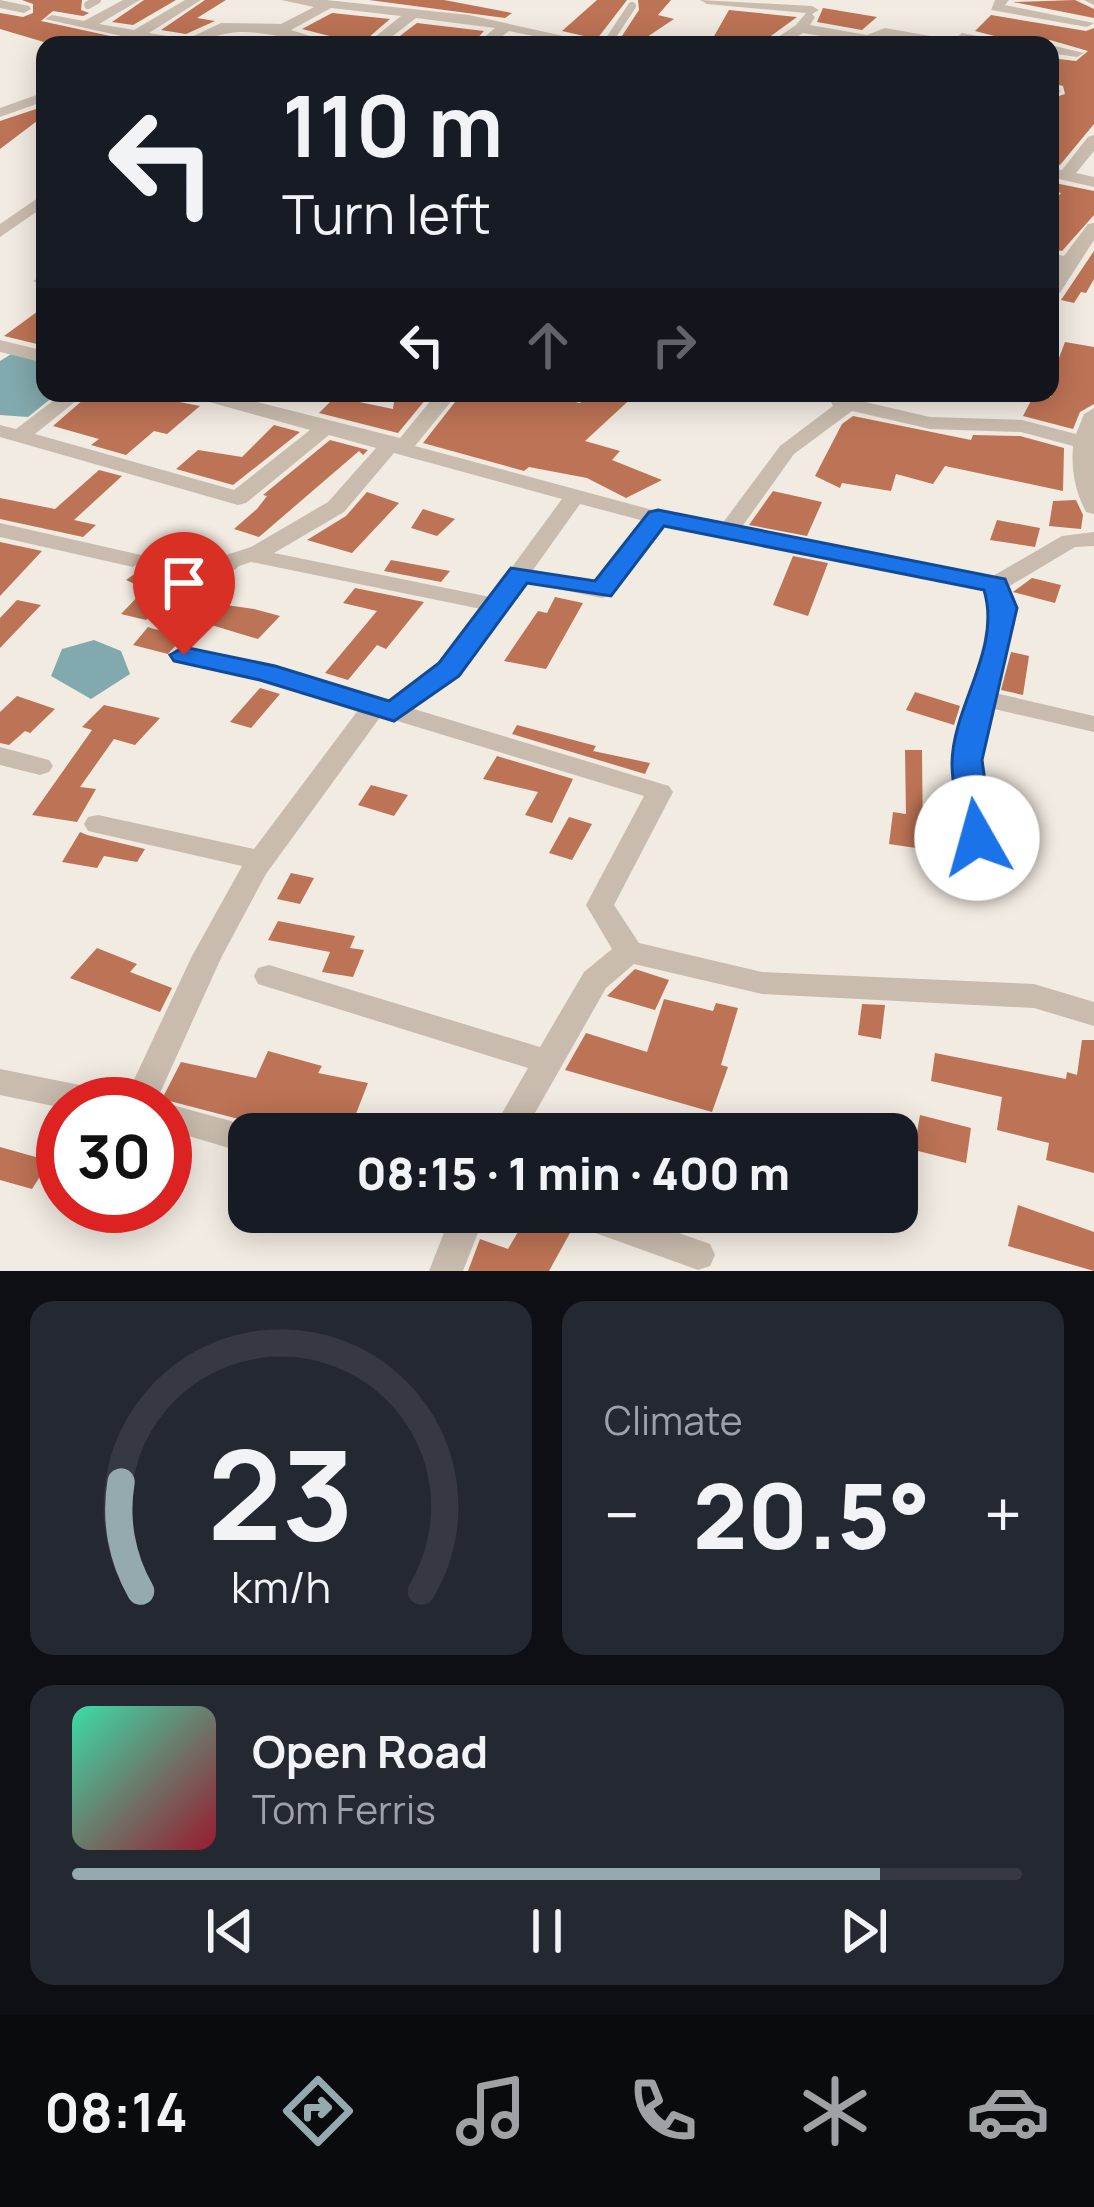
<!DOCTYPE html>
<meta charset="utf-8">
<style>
body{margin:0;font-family:Manrope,sans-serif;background:#242831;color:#f1f3f6;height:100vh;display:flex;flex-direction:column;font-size:45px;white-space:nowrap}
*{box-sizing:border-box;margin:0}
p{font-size:39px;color:#9ea1a6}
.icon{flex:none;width:66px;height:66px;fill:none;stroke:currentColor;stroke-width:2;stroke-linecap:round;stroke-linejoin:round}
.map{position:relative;height:1271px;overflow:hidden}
.drawer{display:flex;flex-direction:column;gap:30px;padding:30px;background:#0d0f14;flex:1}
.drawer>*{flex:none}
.banner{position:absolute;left:36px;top:36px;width:1023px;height:366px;border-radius:24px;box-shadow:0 6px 30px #0003;background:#171b24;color:#f1f3f6;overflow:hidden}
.speed{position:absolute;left:36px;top:1077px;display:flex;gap:24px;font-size:60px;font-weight:700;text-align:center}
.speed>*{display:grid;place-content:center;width:156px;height:156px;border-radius:50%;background:#171b24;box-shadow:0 6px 30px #0003;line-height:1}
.speed .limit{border:18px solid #d22;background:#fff;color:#111}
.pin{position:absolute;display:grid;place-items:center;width:102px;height:102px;color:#fff;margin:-123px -51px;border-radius:50% 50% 50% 0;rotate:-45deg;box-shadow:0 0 12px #0007}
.pin .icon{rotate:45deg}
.me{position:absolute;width:132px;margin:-66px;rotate:353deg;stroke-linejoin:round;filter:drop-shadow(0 0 9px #0008)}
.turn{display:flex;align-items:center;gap:42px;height:252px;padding:0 48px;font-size:54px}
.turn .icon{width:156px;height:156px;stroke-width:2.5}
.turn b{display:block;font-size:84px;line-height:102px}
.lanes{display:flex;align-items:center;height:114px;padding:0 48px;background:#0003;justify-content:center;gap:60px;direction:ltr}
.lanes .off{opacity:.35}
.big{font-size:90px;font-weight:800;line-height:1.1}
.drawer .tile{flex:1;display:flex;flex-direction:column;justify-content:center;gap:18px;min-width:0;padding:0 42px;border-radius:24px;background:#242831}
.drawer .dial{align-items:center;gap:0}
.dial svg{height:312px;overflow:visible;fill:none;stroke:#363941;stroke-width:7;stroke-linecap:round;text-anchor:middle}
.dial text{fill:#f1f3f6;stroke:none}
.song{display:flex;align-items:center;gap:36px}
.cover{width:144px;height:144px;border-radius:18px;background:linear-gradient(135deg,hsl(160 70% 55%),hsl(350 70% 35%))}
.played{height:12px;border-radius:6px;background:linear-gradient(90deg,#95aaae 85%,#363941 85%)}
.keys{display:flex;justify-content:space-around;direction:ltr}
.heat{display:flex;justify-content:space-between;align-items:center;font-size:66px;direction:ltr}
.drawer .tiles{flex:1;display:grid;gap:30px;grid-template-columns:1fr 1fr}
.tile:last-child{grid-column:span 2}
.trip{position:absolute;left:228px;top:1113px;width:690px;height:120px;border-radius:24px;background:#171b24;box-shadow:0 6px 30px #0003;font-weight:800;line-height:120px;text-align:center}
.menu{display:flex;height:192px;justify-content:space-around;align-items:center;background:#090b0e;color:#9ea1a6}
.menu .icon{width:84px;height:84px}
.menu .on{color:#95aaae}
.menu b{font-size:54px;color:#f1f3f6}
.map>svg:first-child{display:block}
.water{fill:#82a9ad}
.building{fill:#bd7355}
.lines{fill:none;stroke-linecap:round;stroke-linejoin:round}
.service{stroke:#c9bcae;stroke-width:8}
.minor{fill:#c9bcae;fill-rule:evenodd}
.route{fill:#1a73e8;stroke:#114b97;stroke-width:3}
</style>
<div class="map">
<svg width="1094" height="1271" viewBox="0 0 1094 1271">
<rect width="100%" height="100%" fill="#f2ebe2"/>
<g class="water">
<path d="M13,353L45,362V393H58L28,417L0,415V361Z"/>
<path d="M94,640L121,651L130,674L91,699L51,676L62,649Z"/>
</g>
<g class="building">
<path d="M22,0H82L81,10L89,13L83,16L53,11L41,21L152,45H54L0,29V13L23,17L33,13V4Z"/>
<path d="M144,0H176L133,25L112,22Z"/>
<path d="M205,0H226L197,18L215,21L186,34L161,30Z"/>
<path d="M369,0H444L512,13L505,18Z"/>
<path d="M597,0H627L597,39L562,31Z"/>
<path d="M638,0H671L658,15L674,19L635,45H616L639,10Z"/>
<path d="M1075,0L1094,9V18L1013,2Z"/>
<path d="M823,8L877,17L862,30L817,22Z"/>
<path d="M729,10L797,17L764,41L741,37L726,45H709Z"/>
<path d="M332,13L390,19L361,44L302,29Z"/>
<path d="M991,15L1086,31L1094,28V124L1060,165H1050V99L1065,94L1063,86L1050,83V58L1076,61L1088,51L1050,40L1030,45L975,31Z"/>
<path d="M417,23L484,31L471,45H388Z"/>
<path d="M45,106V115L0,149V121Z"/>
<path d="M1050,182L1094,191V215L1062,251L1050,249V205L1061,193L1050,190Z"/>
<path d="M1094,251V279L1086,293L1081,292L1074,303L1061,300Z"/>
<path d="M45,306V346L4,336Z"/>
<path d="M1065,342L1094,347V404L1080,412L1073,429L1023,416L1035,393L1051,397L1052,357L1059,358Z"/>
<path d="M91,393L118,400L134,393L200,406L167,434L154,431L126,455L91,445L99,439L53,426Z"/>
<path d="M395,393H431L398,433L319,413L335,397L393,409Z"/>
<path d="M462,393H530L580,403L588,393H637L585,441L620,451L612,460L662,480L626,498L587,478L529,467L524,471L423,443Z"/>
<path d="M853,416L971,440L973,435L1020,436L1064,448L1063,491L945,466L933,484L896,474L891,491L842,483L840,488L815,476L842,424Z"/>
<path d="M274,425L300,432L233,485L176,469L198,450L242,457Z"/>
<path d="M330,440L368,450L363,455L359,451L259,537L234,529L257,509L267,496L263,495Z"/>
<path d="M99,470L122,476L74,520L96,525L83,537L0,519V498L55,509Z"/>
<path d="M773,491L822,502L807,536L749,525Z"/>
<path d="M367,492L399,503L352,553L307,540L346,516Z"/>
<path d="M1076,500L1083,515L1081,529L1049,526L1053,501Z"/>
<path d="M423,509L455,519L437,536L411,528Z"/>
<path d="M997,520L1040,528L1035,547L990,540Z"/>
<path d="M0,542L42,551L0,596Z"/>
<path d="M793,556L828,563L808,616L773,605Z"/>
<path d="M178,560L204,567L146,620L121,614L145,589L126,580L143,568L161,576Z"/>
<path d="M391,560L450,571L441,582L384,571Z"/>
<path d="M1032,578L1061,585L1055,603L1013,592Z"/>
<path d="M355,588L424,602L386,649L377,645L348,680L325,673L377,611L343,603Z"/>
<path d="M555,597L583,603L546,669L504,661L538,611L547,613Z"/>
<path d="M17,600L41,605L0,648V618Z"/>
<path d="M226,605L254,609L280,616L258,639L208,624Z"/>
<path d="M148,627L154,629L185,635L168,654L133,645Z"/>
<path d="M1011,652L1029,656L1023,695L1001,690Z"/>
<path d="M260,688L280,694L251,728L230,722Z"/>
<path d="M915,692L960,706L954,725L906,710Z"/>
<path d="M17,696L55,709L30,733L25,731L9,745L0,743V712Z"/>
<path d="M104,705L160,718L135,745L114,739L80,787L96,789L77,822L32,815L92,730L82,727Z"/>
<path d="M517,725L596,746L593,751L650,763L645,774L512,734Z"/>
<path d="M905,750H922L923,849L889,844L893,812L906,814Z"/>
<path d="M497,756L573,779L552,823L525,815L538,792L483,779Z"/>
<path d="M371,785L408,795L394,816L358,805Z"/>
<path d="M569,817L592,824L572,860L549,853Z"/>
<path d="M80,832L87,835L145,849L137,862L104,856L97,868L62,862Z"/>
<path d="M291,873L314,878L300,904L277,899Z"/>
<path d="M278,921L355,936L350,948L364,950L353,977L322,972L330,952L268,940Z"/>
<path d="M97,948L137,964L130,972L172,988L160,1012L70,978Z"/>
<path d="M635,969L669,980L655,1010L607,996Z"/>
<path d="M664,999L713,1011L716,1003L738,1008L721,1065L728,1067L712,1112L565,1070L586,1033L647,1052Z"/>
<path d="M862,1004L885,1005L881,1039L858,1035Z"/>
<path d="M1082,1040H1094V1173L1046,1160L1049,1143L997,1130L1002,1097L931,1081L935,1053L1066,1079L1067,1072L1077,1075Z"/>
<path d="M268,1051L322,1066L318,1073L368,1083L348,1134H266L250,1122L162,1099L181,1062L256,1078Z"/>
<path d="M920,1115L971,1128L966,1163L914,1150Z"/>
<path d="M0,1147L50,1161L32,1189L0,1180Z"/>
<path d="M1018,1205L1094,1232V1271L1008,1246Z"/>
<path d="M528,1215L570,1233L549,1271H468L480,1239L508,1249Z"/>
</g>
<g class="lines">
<g class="service">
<path d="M88,5L97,0"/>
<path d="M606,45L632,6"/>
</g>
<g class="minor">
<path d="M0,0L29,6L31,9L24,13L0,8Z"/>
<path d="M123,0H140L99,24L134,30L185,0H201L149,33L187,39L221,23L281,24L314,7L281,0H326L469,15L604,45H576L509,31L491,45H475L495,28L416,18L381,45H365L401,16L331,8L291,30L339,45C290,45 249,18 202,42L204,45L135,39L45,19L52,15L84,21Z"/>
<path d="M700,0L812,6L819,10L812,14L815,17L810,25L867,35L885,28L953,40L962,33L1026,45L966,42L964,45H934L887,36L869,44L803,33L783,45H766L796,25L806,13L707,4Z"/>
<path d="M995,0H1009L1005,5L1094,23L1087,27L991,10Z"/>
<path d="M1084,0H1094V5Z"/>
<path d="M1049,45H1050L1084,53L1077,57L1050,53Z"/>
<path d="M1050,87L1059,89L1061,92L1050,95Z"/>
<path d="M45,92V101L0,117V108Z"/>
<path d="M1094,135V151L1076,173L1094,177V187L1050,177V169L1062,170L1088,137Z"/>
<path d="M45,193V206L0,237V224Z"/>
<path d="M1094,223V240L1056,299L1050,300V279L1058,265L1050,263V253L1064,256L1088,224Z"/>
<path d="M42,276H45V287L33,281Z"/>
<path d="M0,340L45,351V363L0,352Z"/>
<path d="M63,393H86L35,434L234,490L310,430L191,397L188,393H221L400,438L437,393H458L415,446L660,512L722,524L780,446L833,406L831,402L808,397L805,393H845L848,398L930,417L1022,420L1076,434L1084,414L1094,408V514L1086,512C1075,491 1071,470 1073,446L1021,432L930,429L852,411L794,454L741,528L993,576L1062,536L1094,532V546L1075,547L1008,587L1012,630L995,693L1094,716V732L990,708L980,762L991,838L987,845H967L963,838C960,807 951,776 956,744C963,690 995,645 985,589L663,526L610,596L602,598L524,582L458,674L414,709L669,786L673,792L614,905L639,943L762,972L1034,984L1094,1002V1026L1034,1008L762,994L634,964L606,988L523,1134H490L528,1068L258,984L254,976L258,968L269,965L540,1047L584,972L612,949L586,905L644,796L381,716L266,874L222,956L155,1104H63V1108L0,1095V1069L110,1091L121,1095L124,1101L192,956L242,866L88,831L84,824L88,817L98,815L254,849L359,709L260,679L175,660L172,655L175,650L184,647L273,667L391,702L440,664L481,609L251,562L239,566L170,625H154L150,620L154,615L223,556L251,547L328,502L376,448L329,435L246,503L238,505L0,437V425L16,429ZM394,453L562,499L490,597L274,553L344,512ZM580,504L644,521L596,583L533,570Z"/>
<path d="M0,523L141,555L144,560L133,567L0,537Z"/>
<path d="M0,747L49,760L53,766L49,772L40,775L0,765Z"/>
<path d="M165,1103L249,1126L262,1134H249V1154L165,1129V1104H161Z"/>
<path d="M452,1212H486L463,1271H429Z"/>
<path d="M560,1212H619L710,1244L715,1255L710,1266L698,1270L565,1222Z"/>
</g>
</g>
<path class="route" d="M658,510L1005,579L1017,608L982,760L993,838L988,846L977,849L962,838C959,814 952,788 952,763C953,705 1002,649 984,590L664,526L611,596L527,583L459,676L394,721L260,680L174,661L170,655L184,647L275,666L389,701L439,663L511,568L595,581L649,512Z"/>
</svg>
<div class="speed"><div class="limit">30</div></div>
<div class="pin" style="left:184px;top:655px;background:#d93025"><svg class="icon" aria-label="arrive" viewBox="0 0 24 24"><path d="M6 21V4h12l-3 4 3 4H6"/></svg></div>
<svg class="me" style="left:977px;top:838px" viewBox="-20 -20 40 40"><circle r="19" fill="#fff"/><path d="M0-13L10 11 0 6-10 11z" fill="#1a73e8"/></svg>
<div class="trip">08:15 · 1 min · 400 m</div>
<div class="banner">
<div class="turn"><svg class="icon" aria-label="left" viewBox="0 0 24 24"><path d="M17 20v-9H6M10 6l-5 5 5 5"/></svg><div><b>110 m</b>Turn left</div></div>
<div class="lanes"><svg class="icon" aria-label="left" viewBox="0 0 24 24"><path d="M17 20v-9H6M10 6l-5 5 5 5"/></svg><svg class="icon off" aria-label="ahead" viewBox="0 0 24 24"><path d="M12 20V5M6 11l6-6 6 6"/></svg><svg class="icon off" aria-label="right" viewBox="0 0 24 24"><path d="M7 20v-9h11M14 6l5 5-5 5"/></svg></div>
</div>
</div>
<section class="drawer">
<div class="tiles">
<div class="tile dial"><svg viewBox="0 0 100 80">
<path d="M14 69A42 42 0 1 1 86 69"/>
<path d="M14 69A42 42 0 0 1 9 41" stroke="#95aaae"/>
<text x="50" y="56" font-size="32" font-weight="700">23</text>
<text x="50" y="72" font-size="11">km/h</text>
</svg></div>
<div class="tile"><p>Climate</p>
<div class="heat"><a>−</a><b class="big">20.5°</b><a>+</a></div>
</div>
<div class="tile">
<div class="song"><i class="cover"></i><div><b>Open Road</b><p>Tom Ferris</p></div></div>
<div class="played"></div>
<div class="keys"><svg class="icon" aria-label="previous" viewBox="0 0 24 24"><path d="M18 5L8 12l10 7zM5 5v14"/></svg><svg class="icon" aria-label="pause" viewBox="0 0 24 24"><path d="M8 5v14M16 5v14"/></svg><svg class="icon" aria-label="next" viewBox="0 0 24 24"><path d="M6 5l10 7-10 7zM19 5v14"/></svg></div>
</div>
</div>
</section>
<nav class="menu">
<b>08:14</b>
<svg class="icon on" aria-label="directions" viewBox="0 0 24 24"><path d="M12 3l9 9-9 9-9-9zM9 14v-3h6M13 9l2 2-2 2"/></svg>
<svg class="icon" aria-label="music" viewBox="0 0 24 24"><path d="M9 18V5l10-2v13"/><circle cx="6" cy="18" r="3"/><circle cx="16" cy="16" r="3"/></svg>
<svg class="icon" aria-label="phone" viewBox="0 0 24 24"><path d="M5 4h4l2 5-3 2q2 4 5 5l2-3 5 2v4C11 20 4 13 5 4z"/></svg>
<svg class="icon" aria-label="climate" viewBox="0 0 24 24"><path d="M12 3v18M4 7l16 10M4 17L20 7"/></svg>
<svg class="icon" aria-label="car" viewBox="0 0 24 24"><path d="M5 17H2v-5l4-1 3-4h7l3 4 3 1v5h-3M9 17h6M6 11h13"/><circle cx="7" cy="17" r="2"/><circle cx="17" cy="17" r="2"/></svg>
</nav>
